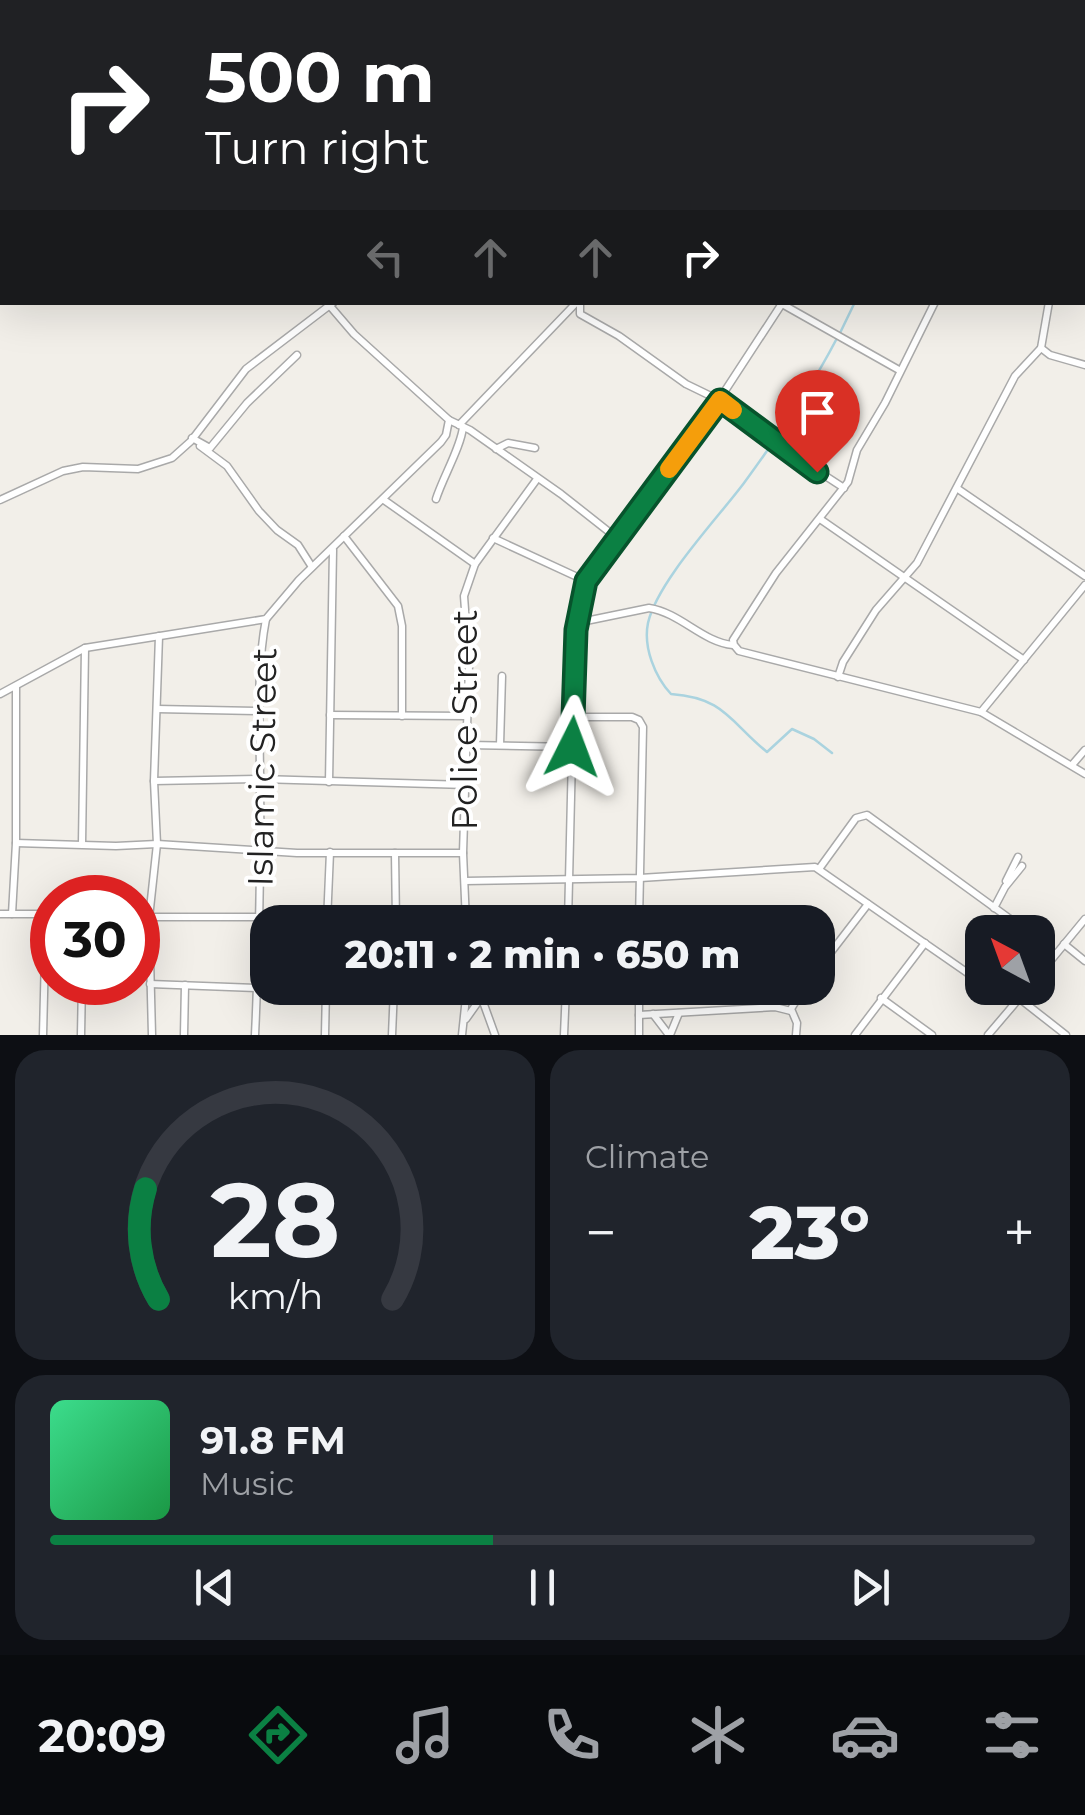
<!DOCTYPE html>
<meta charset="utf-8">
<style>
body{margin:0;font-family:Montserrat,sans-serif;background:#20242c;color:#f1f3f6;height:100vh;display:flex;flex-direction:column;font-size:38px;white-space:nowrap}
*{box-sizing:border-box;margin:0}
p{font-size:32px;color:#9ea1a6}
.icon{flex:none;width:55px;height:55px;fill:none;stroke:currentColor;stroke-width:2;stroke-linecap:round;stroke-linejoin:round}
.map{position:relative;height:1035px;overflow:hidden}
.sheet{display:flex;flex-direction:column;gap:15px;padding:15px;background:#0d0f14;flex:1}
.sheet>*{flex:none}
.top-card{position:absolute;left:0px;top:0px;width:1085px;height:305px;box-shadow:0 10px 40px #0002;background:#202124;color:#fff;overflow:hidden}
.needle{width:65px;rotate:319deg}
.fabs{position:absolute;left:965px;top:915px;display:grid;gap:20px}
.fabs a{display:grid;place-items:center;width:90px;height:90px;border-radius:20px;background:#171b24;box-shadow:0 10px 40px #0002;font-size:50px}
.speed{position:absolute;left:30px;top:875px;display:flex;gap:20px;font-size:50px;font-weight:700;text-align:center}
.speed>*{display:grid;place-content:center;width:130px;height:130px;border-radius:50%;background:#171b24;box-shadow:0 10px 40px #0002;line-height:1}
.speed .limit{border:15px solid #d22;background:#fff;color:#111}
.pin{position:absolute;display:grid;place-items:center;width:85px;height:85px;color:#fff;margin:-102px -42px;border-radius:50% 50% 50% 0;rotate:-45deg;box-shadow:0 0 10px #0007}
.pin .icon{rotate:45deg}
.me{position:absolute;width:110px;margin:-55px;rotate:3deg;stroke-linejoin:round;filter:drop-shadow(0 0 8px #0008)}
.turn{display:flex;align-items:center;gap:35px;height:210px;padding:0 40px;font-size:45px}
.turn .icon{width:130px;height:130px;stroke-width:2.5}
.turn b{display:block;font-size:70px;line-height:85px}
.lanes{display:flex;align-items:center;height:95px;padding:0 40px;background:#0003;justify-content:center;gap:50px;direction:ltr}
.lanes .off{opacity:.35}
.big{font-size:75px;font-weight:800;line-height:1.1}
.sheet .tile{flex:1;display:flex;flex-direction:column;justify-content:center;gap:15px;min-width:0;padding:0 35px;border-radius:30px;background:#20242c}
.sheet .dial{align-items:center;gap:0}
.dial svg{height:260px;overflow:visible;fill:none;stroke:#363941;stroke-width:7;stroke-linecap:round;text-anchor:middle}
.dial text{fill:#f1f3f6;stroke:none}
.song{display:flex;align-items:center;gap:30px}
.cover{width:120px;height:120px;border-radius:15px;background:linear-gradient(135deg,hsl(150 70% 55%),hsl(140 70% 35%))}
.played{height:10px;border-radius:5px;background:linear-gradient(90deg,#0b8043 45%,#363941 45%)}
.keys{display:flex;justify-content:space-around;direction:ltr}
.heat{display:flex;justify-content:space-between;align-items:center;font-size:55px;direction:ltr}
.sheet .tiles{flex:1;display:grid;gap:15px;grid-template-columns:1fr 1fr}
.tile:last-child{grid-column:span 2}
.trip{position:absolute;left:250px;top:905px;width:585px;height:100px;border-radius:30px;background:#171b24;box-shadow:0 10px 40px #0002;font-weight:800;line-height:100px;text-align:center}
.tabs{display:flex;height:160px;justify-content:space-around;align-items:center;background:#090b0e;color:#9ea1a6}
.tabs .icon{width:70px;height:70px}
.tabs .active{color:#0b8043}
.tabs b{font-size:45px;color:#f1f3f6}
.map>svg:first-child{display:block}
.lines{fill:none;stroke-linecap:round;stroke-linejoin:round}
.stream{stroke:#aad3df;stroke-width:2.5}
.minor-casing{stroke:#a9a9a9;stroke-width:9}
.minor{stroke:#fff;stroke-width:6}
.route-casing{stroke:#07532c;stroke-width:25}
.route{stroke:#0b8043;stroke-width:18}
.slow{stroke:#f59e0b;stroke-width:18}
.labels{text-anchor:middle;dominant-baseline:central;stroke-width:8;stroke-linejoin:round;paint-order:stroke}
.street-label{font-size:35px;fill:#222;stroke:#fff}
</style>
<div class="map">
<svg width="1085" height="1035" viewBox="0 0 1085 1035">
<rect width="100%" height="100%" fill="#f2efe9"/>
<g class="lines">
<g class="stream">
<path d="M789,0L790,2"/>
<path d="M840,333L855,302"/>
<path d="M832,753L814,739L792,729L767,752C729,721 725,698 671,694C655,677 643,647 648,623C657,582 717,519 744,483C777,438 810,390 836,340"/>
</g>
<defs>
<g id="minor">
<path d="M1082,145H1085"/>
<path d="M1082,262H1085"/>
<path d="M580,302V314L619,336L686,384L719,400L784,449L844,488"/>
<path d="M935,302L885,403L857,450L848,482L776,573L733,640L734,645L739,651L981,712L1085,774"/>
<path d="M782,304L899,370"/>
<path d="M1041,348L1050,355L1085,365"/>
<path d="M449,420L470,430L561,494L618,539"/>
<path d="M459,425L577,302"/>
<path d="M192,438L210,448L247,403L297,355"/>
<path d="M200,446L227,466L259,511L277,530L298,545L312,567"/>
<path d="M496,449L508,443L535,448"/>
<path d="M958,489L1085,576"/>
<path d="M436,499C443,477 461,447 463,427"/>
<path d="M0,500L63,471L83,467L138,469L172,458L191,441L246,369L334,302"/>
<path d="M384,500L475,564"/>
<path d="M820,519L1024,660"/>
<path d="M344,536L398,606L402,626V716"/>
<path d="M493,538L586,581"/>
<path d="M576,623L649,608C681,613 702,642 733,645"/>
<path d="M838,677L843,662L876,610L917,563L1015,376L1041,348L1049,302"/>
<path d="M0,694L85,648L266,619L299,580L441,442L446,435L449,420L354,334L330,306"/>
<path d="M157,709L260,711"/>
<path d="M981,712L1085,585"/>
<path d="M330,715L467,716"/>
<path d="M574,717H632L639,720L643,727L639,922"/>
<path d="M468,745L572,747"/>
<path d="M500,745L502,676"/>
<path d="M1072,765L1085,750"/>
<path d="M154,781L260,779L467,785"/>
<path d="M329,782L333,550"/>
<path d="M16,843L116,846L157,844L297,853H463"/>
<path d="M82,844L85,648"/>
<path d="M395,853L396,922"/>
<path d="M819,869L856,818L867,815L1028,932"/>
<path d="M465,881L640,878L815,867L982,983"/>
<path d="M1006,881L1018,857"/>
<path d="M994,908L1005,887L1022,866"/>
<path d="M0,914H52"/>
<path d="M12,914L16,843V686"/>
<path d="M138,917H259"/>
<path d="M327,922L330,852"/>
<path d="M466,922L463,853L469,665L464,596L475,564L537,479"/>
<path d="M568,922L575,630L586,581L719,400L783,302"/>
<path d="M1038,939L1055,954"/>
<path d="M1064,944L1085,961"/>
<path d="M818,969L868,904"/>
<path d="M1038,976L1085,919"/>
<path d="M150,984L257,988"/>
<path d="M639,988V1035"/>
<path d="M989,988L1016,1001"/>
<path d="M881,998L932,1035"/>
<path d="M482,999L495,1035"/>
<path d="M1020,999L1066,1035"/>
<path d="M653,1014L669,1035"/>
<path d="M639,1015L775,1007L791,1011"/>
<path d="M466,1019L488,988"/>
<path d="M43,1035L46,914"/>
<path d="M81,1035L82,982"/>
<path d="M152,1035L149,918L157,844L154,781L159,636"/>
<path d="M184,1035L185,985"/>
<path d="M255,1035C259,950 261,865 260,781C260,728 256,671 266,619"/>
<path d="M325,1035L326,988"/>
<path d="M392,1035L394,988"/>
<path d="M462,1035L467,988"/>
<path d="M564,1035L566,988"/>
<path d="M670,1035L679,1013"/>
<path d="M796,1035L797,1023L791,1009L804,988"/>
<path d="M855,1035L925,943"/>
<path d="M988,1035L1028,988"/>
</g>
</defs>
<use href="#minor" class="minor-casing"/>
<use href="#minor" class="minor"/>
</g>
<g class="lines">
<defs>
<path id="route" d="M572,747L576,630L586,581L720,400L817,472"/>
</defs>
<use href="#route" class="route-casing"/>
<use href="#route" class="route"/>
<path class="slow" d="M669,469L720,400L733,410"/>
</g>
<g class="labels">
<g class="street-label">
<text transform="translate(464 720) rotate(-90)">Police Street</text>
<text transform="translate(262 767) rotate(-89)">Islamic Street</text>
</g>
</g>
</svg>
<div class="fabs">
<a><svg class="needle" viewBox="-14 -14 28 28"><path d="M0-13l5 13h-10z" fill="#e53935"/><path d="M0 13l5-13h-10z" fill="#9ea1a6"/></svg></a>
</div>
<div class="speed"><div class="limit">30</div></div>
<div class="pin" style="left:817px;top:472px;background:#d93025"><svg class="icon" aria-label="arrive" viewBox="0 0 24 24"><path d="M6 21V4h12l-3 4 3 4H6"/></svg></div>
<svg class="me" style="left:572px;top:747px" viewBox="-20 -20 40 40"><path d="M0-17L14 15 0 8-14 15z" fill="#0b8043" stroke="#fff" stroke-width="4"/></svg>
<div class="trip">20:11 · 2 min · 650 m</div>
<div class="top-card">
<div class="turn"><svg class="icon" aria-label="right" viewBox="0 0 24 24"><path d="M7 20v-9h11M14 6l5 5-5 5"/></svg><div><b>500 m</b>Turn right</div></div>
<div class="lanes"><svg class="icon off" aria-label="left" viewBox="0 0 24 24"><path d="M17 20v-9H6M10 6l-5 5 5 5"/></svg><svg class="icon off" aria-label="ahead" viewBox="0 0 24 24"><path d="M12 20V5M6 11l6-6 6 6"/></svg><svg class="icon off" aria-label="ahead" viewBox="0 0 24 24"><path d="M12 20V5M6 11l6-6 6 6"/></svg><svg class="icon" aria-label="right" viewBox="0 0 24 24"><path d="M7 20v-9h11M14 6l5 5-5 5"/></svg></div>
</div>
</div>
<section class="sheet">
<div class="tiles">
<div class="tile dial"><svg viewBox="0 0 100 80">
<path d="M14 69A42 42 0 1 1 86 69"/>
<path d="M14 69A42 42 0 0 1 10 35" stroke="#0b8043"/>
<text x="50" y="56" font-size="32" font-weight="700">28</text>
<text x="50" y="72" font-size="11">km/h</text>
</svg></div>
<div class="tile"><p>Climate</p>
<div class="heat"><a>−</a><b class="big">23°</b><a>+</a></div>
</div>
<div class="tile">
<div class="song"><i class="cover"></i><div><b>91.8 FM</b><p>Music</p></div></div>
<div class="played"></div>
<div class="keys"><svg class="icon" aria-label="previous" viewBox="0 0 24 24"><path d="M18 5L8 12l10 7zM5 5v14"/></svg><svg class="icon" aria-label="pause" viewBox="0 0 24 24"><path d="M8 5v14M16 5v14"/></svg><svg class="icon" aria-label="next" viewBox="0 0 24 24"><path d="M6 5l10 7-10 7zM19 5v14"/></svg></div>
</div>
</div>
</section>
<nav class="tabs">
<b>20:09</b>
<svg class="icon active" aria-label="directions" viewBox="0 0 24 24"><path d="M12 3l9 9-9 9-9-9zM9 14v-3h6M13 9l2 2-2 2"/></svg>
<svg class="icon" aria-label="music" viewBox="0 0 24 24"><path d="M9 18V5l10-2v13"/><circle cx="6" cy="18" r="3"/><circle cx="16" cy="16" r="3"/></svg>
<svg class="icon" aria-label="phone" viewBox="0 0 24 24"><path d="M5 4h4l2 5-3 2q2 4 5 5l2-3 5 2v4C11 20 4 13 5 4z"/></svg>
<svg class="icon" aria-label="climate" viewBox="0 0 24 24"><path d="M12 3v18M4 7l16 10M4 17L20 7"/></svg>
<svg class="icon" aria-label="car" viewBox="0 0 24 24"><path d="M5 17H2v-5l4-1 3-4h7l3 4 3 1v5h-3M9 17h6M6 11h13"/><circle cx="7" cy="17" r="2"/><circle cx="17" cy="17" r="2"/></svg>
<svg class="icon" aria-label="filters" viewBox="0 0 24 24"><path d="M4 7h16M4 17h16"/><circle cx="9" cy="7" r="2"/><circle cx="15" cy="17" r="2"/></svg>
</nav>
